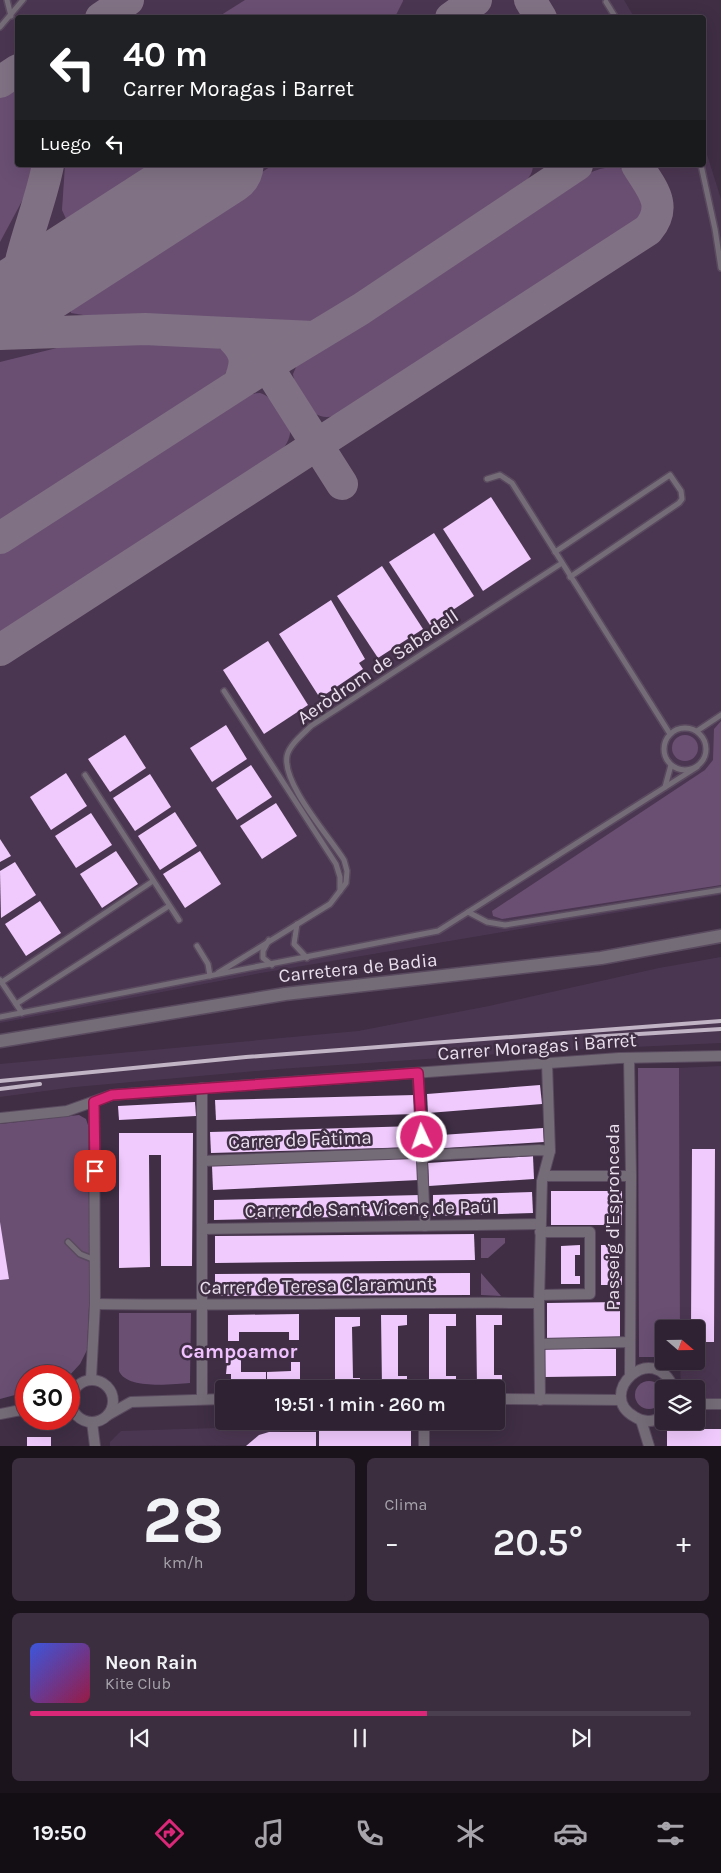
<!DOCTYPE html>
<html lang="es">
<meta charset="utf-8">
<style>
body{margin:0;font-family:Karla,sans-serif;background:#3b2f3f;color:#f1f3f6;height:100vh;display:flex;flex-direction:column;font-size:19px;white-space:nowrap}
*{box-sizing:border-box;margin:0}
p{font-size:16px;color:#a7a4ac}
.icon{flex:none;width:28px;height:28px;fill:none;stroke:currentColor;stroke-width:2;stroke-linecap:round;stroke-linejoin:round}
.map{position:relative;height:1446px;overflow:hidden}
.drawer{display:flex;flex-direction:column;gap:12px;padding:12px;background:#1a131c;flex:1}
.drawer>*{flex:none}
.guide{position:absolute;left:15px;top:15px;width:691px;height:152px;border-radius:5px;box-shadow:0 5px 20px #0002,0 0 0 1px #4a3f4e;background:#202124;color:#fff;overflow:hidden}
.needle{width:32px;rotate:110deg}
.controls{position:absolute;left:655px;top:1320px;display:grid;gap:10px}
.controls a{display:grid;place-items:center;width:50px;height:50px;border-radius:5px;background:#2f2233;box-shadow:0 5px 20px #0002,0 0 0 1px #4a3f4e;font-size:25px}
.speed{position:absolute;left:15px;top:1365px;display:flex;gap:10px;font-size:25px;font-weight:700;text-align:center}
.speed>*{display:grid;place-content:center;width:65px;height:65px;border-radius:50%;background:#2f2233;box-shadow:0 5px 20px #0002,0 0 0 1px #4a3f4e;line-height:1}
.speed .limit{border:8px solid #d22;background:#fff;color:#111}
.pin{position:absolute;display:grid;place-items:center;width:42px;height:42px;color:#fff;margin:-21px;border-radius:10px;box-shadow:0 2px 8px #0006}
.me{position:absolute;width:55px;margin:-28px;rotate:357deg;stroke-linejoin:round;filter:drop-shadow(0 0 4px #0008)}
.turn{display:flex;align-items:center;gap:18px;height:105px;padding:0 25px;font-size:22px}
.turn .icon{width:65px;height:65px;stroke-width:2.5}
.turn b{display:block;font-size:35px;line-height:42px}
.then{display:flex;align-items:center;height:48px;padding:0 25px;background:#0003;gap:10px;font-size:19px}
.big{font-size:38px;font-weight:600;line-height:1.1}
.drawer .tile{flex:1;display:flex;flex-direction:column;justify-content:center;gap:8px;min-width:0;padding:0 18px;border-radius:8px;background:#3b2f3f}
.drawer .dial{align-items:center;gap:0}
.dial b{font-size:65px;line-height:1}
.song{display:flex;align-items:center;gap:15px}
.cover{width:60px;height:60px;border-radius:8px;background:linear-gradient(135deg,hsl(230 70% 55%),hsl(340 70% 35%))}
.played{height:5px;border-radius:2px;background:linear-gradient(90deg,#db2777 60%,#4a3f4e 60%)}
.keys{display:flex;justify-content:space-around;direction:ltr}
.heat{display:flex;justify-content:space-between;align-items:center;font-size:28px;direction:ltr}
.drawer .tiles{flex:1;display:grid;gap:12px;grid-template-columns:1fr 1fr}
.tile:last-child{grid-column:span 2}
.trip{position:absolute;left:215px;top:1380px;width:290px;height:50px;border-radius:5px;background:#2f2233;box-shadow:0 5px 20px #0002,0 0 0 1px #4a3f4e;font-weight:600;line-height:50px;text-align:center}
.dock{display:flex;height:80px;justify-content:space-around;align-items:center;background:#130e14;color:#a7a4ac}
.dock .icon{width:35px;height:35px}
.dock .current{color:#db2777}
.dock b{font-size:22px;color:#f1f3f6}
.map>svg:first-child{display:block}
.built{fill:#4b3651}
.green{fill:#6a4f73}
.lines{fill:none;stroke-linecap:round;stroke-linejoin:round}
.taxiway{stroke:#807284;stroke-width:32}
.runway{stroke:#807284;stroke-width:81}
.building{fill:#f0cafd}
.service-casing{stroke:#5a4a5f;stroke-width:8}
.minor-casing{stroke:#5a4a5f;stroke-width:12}
.tertiary-casing{stroke:#5a4a5f;stroke-width:15}
.service{stroke:#746c77;stroke-width:5}
.minor{stroke:#746c77;stroke-width:10}
.tertiary{stroke:#746c77;stroke-width:12}
.rail{stroke:#c1b5c5;stroke-width:4}
.route-casing{stroke:#8e194d;stroke-width:12}
.route{stroke:#db2777;stroke-width:9}
.labels{text-anchor:middle;dominant-baseline:central;stroke-width:5;stroke-linejoin:round;paint-order:stroke}
.street-label{font-size:19px;fill:#eadfed;stroke:#3f2e44}
.neighbourhood-label{font-size:20px;font-weight:bold;fill:#f0c0ff;stroke:#3f2e44}
</style>
<div class="map">
<svg width="721" height="1446" viewBox="0 0 721 1446">
<rect width="100%" height="100%" fill="#3f2e44"/>
<g class="built">
<path d="M0,0H624L634,17L18,18V165H704V145L721,199V895L261,973L0,1023Z"/>
<path d="M721,957V1043L545,1051L279,1069L75,1087L0,1097V1064L358,1031L489,1006L659,968Z"/>
<path d="M721,1066V1404H696V1389H681L680,1361H696V1329H680L679,1068Z"/>
<path d="M280,1426V1445L110,1446V1442L121,1431Z"/>
</g>
<g class="green">
<path d="M245,0H403V1L395,17H218Z"/>
<path d="M17,87L18,165H37L22,201L0,242V94Z"/>
<path d="M65,165H168L83,220L74,223L67,221L62,210Z"/>
<path d="M273,165H533C533,179 518,188 509,197L311,323L294,325L95,317L71,313L69,303L78,292Z"/>
<path d="M615,166C634,172 650,198 640,217C635,226 624,233 617,239L359,405C335,417 319,427 303,399C298,391 294,383 293,374L297,365L322,342L575,178L600,169Z"/>
<path d="M132,341C153,341 216,338 229,355L230,367L221,379L195,400L0,527V362L65,346Z"/>
<path d="M260,393C268,395 272,402 278,407C308,437 276,457 253,475L0,638V550L222,407L250,394Z"/>
<path d="M721,721V885L502,919L493,916L492,911L705,770L713,760L714,729Z"/>
<circle cx="685" cy="748" r="13"/>
<path d="M638,1068H679L680,1329H664V1357H639Z"/>
<path d="M79,1115L86,1119L88,1125L90,1285L87,1350L80,1364L69,1376H26V1392L0,1399V1124Z"/>
<path d="M481,1238H505V1243L488,1258H481Z"/>
<path d="M481,1273L501,1296L481,1295Z"/>
<path d="M119,1313H191L190,1383C172,1384 127,1390 119,1371Z"/>
<circle cx="649" cy="1395" r="14"/>
</g>
<g class="lines">
<g class="taxiway">
<path d="M530,0L541,18"/>
<path d="M101,18L128,0"/>
<path d="M451,18L476,0"/>
<path d="M0,82L18,70"/>
<path d="M15,299C18,252 39,211 48,165"/>
<path d="M0,334L145,329L227,333C246,351 249,359 239,383"/>
<path d="M313,337L227,333L252,348L267,366L342,484"/>
<path d="M0,538L267,366L361,309L577,165"/>
<path d="M0,650L648,230C669,205 651,188 637,165"/>
</g>
<path class="runway" d="M0,309L223,165"/>
</g>
<g class="building">
<path d="M491,497L531,559L483,591L443,529Z"/>
<path d="M434,533L474,596L430,625L389,562Z"/>
<path d="M382,566L423,629L378,658L337,596Z"/>
<path d="M331,600L365,659L359,663L363,669L320,698L279,634Z"/>
<path d="M268,641L308,705L264,734L223,670Z"/>
<path d="M226,725L247,759L212,782L190,748Z"/>
<path d="M125,735L146,768L110,792L88,759Z"/>
<path d="M251,765L272,797L237,820L216,788Z"/>
<path d="M66,773L87,806L51,830L30,797Z"/>
<path d="M150,774L171,807L135,831L113,798Z"/>
<path d="M276,803L297,836L262,859L240,826Z"/>
<path d="M175,812L197,846L160,870L138,836Z"/>
<path d="M91,813L112,845L76,868L55,836Z"/>
<path d="M0,839L11,856L0,862Z"/>
<path d="M116,851L138,884L102,908L80,874Z"/>
<path d="M200,851L221,884L185,908L163,874Z"/>
<path d="M15,862L36,895L1,918L0,871Z"/>
<path d="M40,901L61,933L26,956L5,924Z"/>
<path d="M540,1085L542,1104L428,1113L427,1094Z"/>
<path d="M415,1095L416,1114L216,1120L215,1100Z"/>
<path d="M195,1102L196,1116L119,1120L118,1106Z"/>
<path d="M416,1126L417,1147L211,1153L210,1132Z"/>
<path d="M543,1128L544,1142L428,1149L427,1136Z"/>
<path d="M119,1133H193L192,1266H161V1155H149L150,1267L119,1268Z"/>
<path d="M692,1149H715L714,1342H696V1329H691Z"/>
<path d="M418,1156L419,1180L213,1190L212,1166Z"/>
<path d="M533,1156L534,1179L429,1186L428,1163Z"/>
<rect x="551" y="1191" width="71" height="34"/>
<path d="M532,1192L533,1213L433,1216V1195Z"/>
<path d="M420,1195L421,1215L214,1220V1200Z"/>
<path d="M0,1222L9,1279L0,1280Z"/>
<path d="M474,1234L475,1260L215,1263V1236Z"/>
<path d="M580,1245V1255H575V1276H580V1284H561V1246Z"/>
<path d="M601,1245H622V1254H618V1276H622V1285H601Z"/>
<path d="M470,1273V1295L215,1296V1274Z"/>
<path d="M620,1302V1339H547V1303Z"/>
<path d="M299,1314V1340H289V1332H239V1341H228V1315Z"/>
<path d="M429,1314H456V1326H446V1376H456V1387H429Z"/>
<path d="M381,1315H407V1325L398,1326V1376H407V1388H382Z"/>
<path d="M476,1315H502V1325H494V1375H502V1387H477Z"/>
<path d="M335,1317H360V1326L352,1327L353,1378H360V1389H335Z"/>
<path d="M545,1349H616V1376L545,1377Z"/>
<path d="M228,1354H241V1372H266V1387L246,1389V1383H240V1379H231V1374H226Z"/>
<path d="M291,1362H300V1387H267V1372L291,1371Z"/>
<rect x="667" y="1429" width="54" height="17"/>
<path d="M411,1430V1446H319V1431Z"/>
<path d="M269,1432H316V1446H246L259,1435Z"/>
<rect x="27" y="1437" width="24" height="9"/>
</g>
<g class="lines">
<defs>
<g id="service">
<path d="M7,0L11,16"/>
<path d="M606,2L616,18"/>
<path d="M0,27L23,0"/>
<path d="M701,165L715,229L721,268"/>
<path d="M487,479L500,475L512,483L670,734"/>
<path d="M555,552L670,475L681,491L682,499L679,503L570,577"/>
<path d="M224,691L336,864L340,877V891"/>
<circle cx="685" cy="749" r="21"/>
<path d="M697,731L721,715"/>
<path d="M85,775L179,920"/>
<path d="M665,787L671,765"/>
<path d="M468,912L487,922L505,925L721,890"/>
<path d="M297,924L294,944L307,958"/>
<path d="M269,940L263,951V958L272,965"/>
<path d="M197,946L208,964L210,976"/>
<path d="M218,973L330,904L346,883L347,871L344,860C329,836 282,784 287,756C289,745 303,734 311,726L562,563"/>
<path d="M0,980L22,1013"/>
<path d="M2,982L153,881"/>
<path d="M16,1004L169,906"/>
<path d="M0,1017L438,931L697,767"/>
<path d="M68,1242L80,1254L95,1260"/>
</g>
<g id="minor">
<path d="M629,1058L631,1176L630,1375"/>
<path d="M418,1073L425,1226"/>
<path d="M202,1088V1399"/>
<path d="M0,1118L67,1111L112,1095L619,1058L721,1056"/>
<path d="M202,1161L415,1153L428,1155L539,1150L550,1151"/>
<path d="M544,1176H631"/>
<path d="M202,1229L540,1224"/>
<path d="M540,1295L590,1294V1232H540"/>
<path d="M95,1304C243,1306 391,1302 539,1303"/>
<path d="M540,1344L630,1342"/>
<path d="M91,1379L95,1304L94,1102"/>
<circle cx="92" cy="1401" r="21"/>
<path d="M496,1399L621,1400"/>
<path d="M540,1400L539,1303L542,1181L550,1151L547,1063"/>
<path d="M696,1404H721"/>
<path d="M0,1414L26,1409"/>
<path d="M108,1415L131,1402L224,1399"/>
<path d="M664,1416C654,1422 644,1423 635,1417C594,1395 653,1337 674,1389"/>
<path d="M641,1420L649,1446"/>
<path d="M92,1422L95,1446"/>
<path d="M424,1446V1421"/>
</g>
<path id="tertiary" d="M0,1041L285,994L601,958L721,936"/>
</defs>
<use href="#service" class="service-casing"/>
<use href="#minor" class="minor-casing"/>
<use href="#tertiary" class="tertiary-casing"/>
<use href="#service" class="service"/>
<use href="#minor" class="minor"/>
<use href="#tertiary" class="tertiary"/>
<g class="rail">
<path d="M590,1037L721,1029"/>
<path d="M0,1081L246,1057L721,1021"/>
<path d="M0,1089L40,1084"/>
</g>
</g>
<g class="lines">
<defs>
<path id="route" d="M95,1171L94,1102L112,1095L418,1073L422,1137"/>
</defs>
<use href="#route" class="route-casing"/>
<use href="#route" class="route"/>
</g>
<g class="labels">
<g class="street-label">
<text transform="translate(378 667) rotate(-34)">Aeròdrom de Sabadell</text>
<text transform="translate(358 968) rotate(-6)">Carretera de Badia</text>
<text transform="translate(537 1047) rotate(-4)">Carrer Moragas i Barret</text>
<text transform="translate(300 1140) rotate(-2)">Carrer de Fàtima</text>
<text transform="translate(371 1209) rotate(-1)">Carrer de Sant Vicenç de Paül</text>
<text transform="translate(613 1217) rotate(-90)">Passeig d'Espronceda</text>
<text transform="translate(317 1286) rotate(-1)">Carrer de Teresa Claramunt</text>
</g>
<g class="neighbourhood-label">
<text x="239" y="1351">Campoamor</text>
</g>
</g>
</svg>
<div class="controls">
<a><svg class="needle" viewBox="-14 -14 28 28"><path d="M0-13l5 13h-10z" fill="#e53935"/><path d="M0 13l5-13h-10z" fill="#a7a4ac"/></svg></a>
<a><svg class="icon" aria-label="layers" viewBox="0 0 24 24"><path d="M12 4l9 5-9 5-9-5zM3 14l9 5 9-5"/></svg></a>
</div>
<div class="speed"><div class="limit">30</div></div>
<div class="pin" style="left:95px;top:1171px;background:#d93025"><svg class="icon" aria-label="arrive" viewBox="0 0 24 24"><path d="M6 21V4h12l-3 4 3 4H6"/></svg></div>
<svg class="me" style="left:422px;top:1137px" viewBox="-20 -20 40 40"><circle r="17" fill="#db2777" stroke="#fff" stroke-width="3"/><path d="M0-11L8 9 0 5-8 9z" fill="#fff"/></svg>
<div class="trip">19:51 · 1 min · 260 m</div>
<div class="guide">
<div class="turn"><svg class="icon" aria-label="left" viewBox="0 0 24 24"><path d="M17 20v-9H6M10 6l-5 5 5 5"/></svg><div><b>40 m</b>Carrer Moragas i Barret</div></div>
<div class="then">Luego<svg class="icon" aria-label="left" viewBox="0 0 24 24"><path d="M17 20v-9H6M10 6l-5 5 5 5"/></svg></div>
</div>
</div>
<section class="drawer">
<div class="tiles">
<div class="tile dial"><b>28</b><p>km/h</p></div>
<div class="tile"><p>Clima</p>
<div class="heat"><a>−</a><b class="big">20.5°</b><a>+</a></div>
</div>
<div class="tile">
<div class="song"><i class="cover"></i><div><b>Neon Rain</b><p>Kite Club</p></div></div>
<div class="played"></div>
<div class="keys"><svg class="icon" aria-label="previous" viewBox="0 0 24 24"><path d="M18 5L8 12l10 7zM5 5v14"/></svg><svg class="icon" aria-label="pause" viewBox="0 0 24 24"><path d="M8 5v14M16 5v14"/></svg><svg class="icon" aria-label="next" viewBox="0 0 24 24"><path d="M6 5l10 7-10 7zM19 5v14"/></svg></div>
</div>
</div>
</section>
<nav class="dock">
<b>19:50</b>
<svg class="icon current" aria-label="directions" viewBox="0 0 24 24"><path d="M12 3l9 9-9 9-9-9zM9 14v-3h6M13 9l2 2-2 2"/></svg>
<svg class="icon" aria-label="music" viewBox="0 0 24 24"><path d="M9 18V5l10-2v13"/><circle cx="6" cy="18" r="3"/><circle cx="16" cy="16" r="3"/></svg>
<svg class="icon" aria-label="phone" viewBox="0 0 24 24"><path d="M5 4h4l2 5-3 2q2 4 5 5l2-3 5 2v4C11 20 4 13 5 4z"/></svg>
<svg class="icon" aria-label="climate" viewBox="0 0 24 24"><path d="M12 3v18M4 7l16 10M4 17L20 7"/></svg>
<svg class="icon" aria-label="car" viewBox="0 0 24 24"><path d="M5 17H2v-5l4-1 3-4h7l3 4 3 1v5h-3M9 17h6M6 11h13"/><circle cx="7" cy="17" r="2"/><circle cx="17" cy="17" r="2"/></svg>
<svg class="icon" aria-label="filters" viewBox="0 0 24 24"><path d="M4 7h16M4 17h16"/><circle cx="9" cy="7" r="2"/><circle cx="15" cy="17" r="2"/></svg>
</nav>
